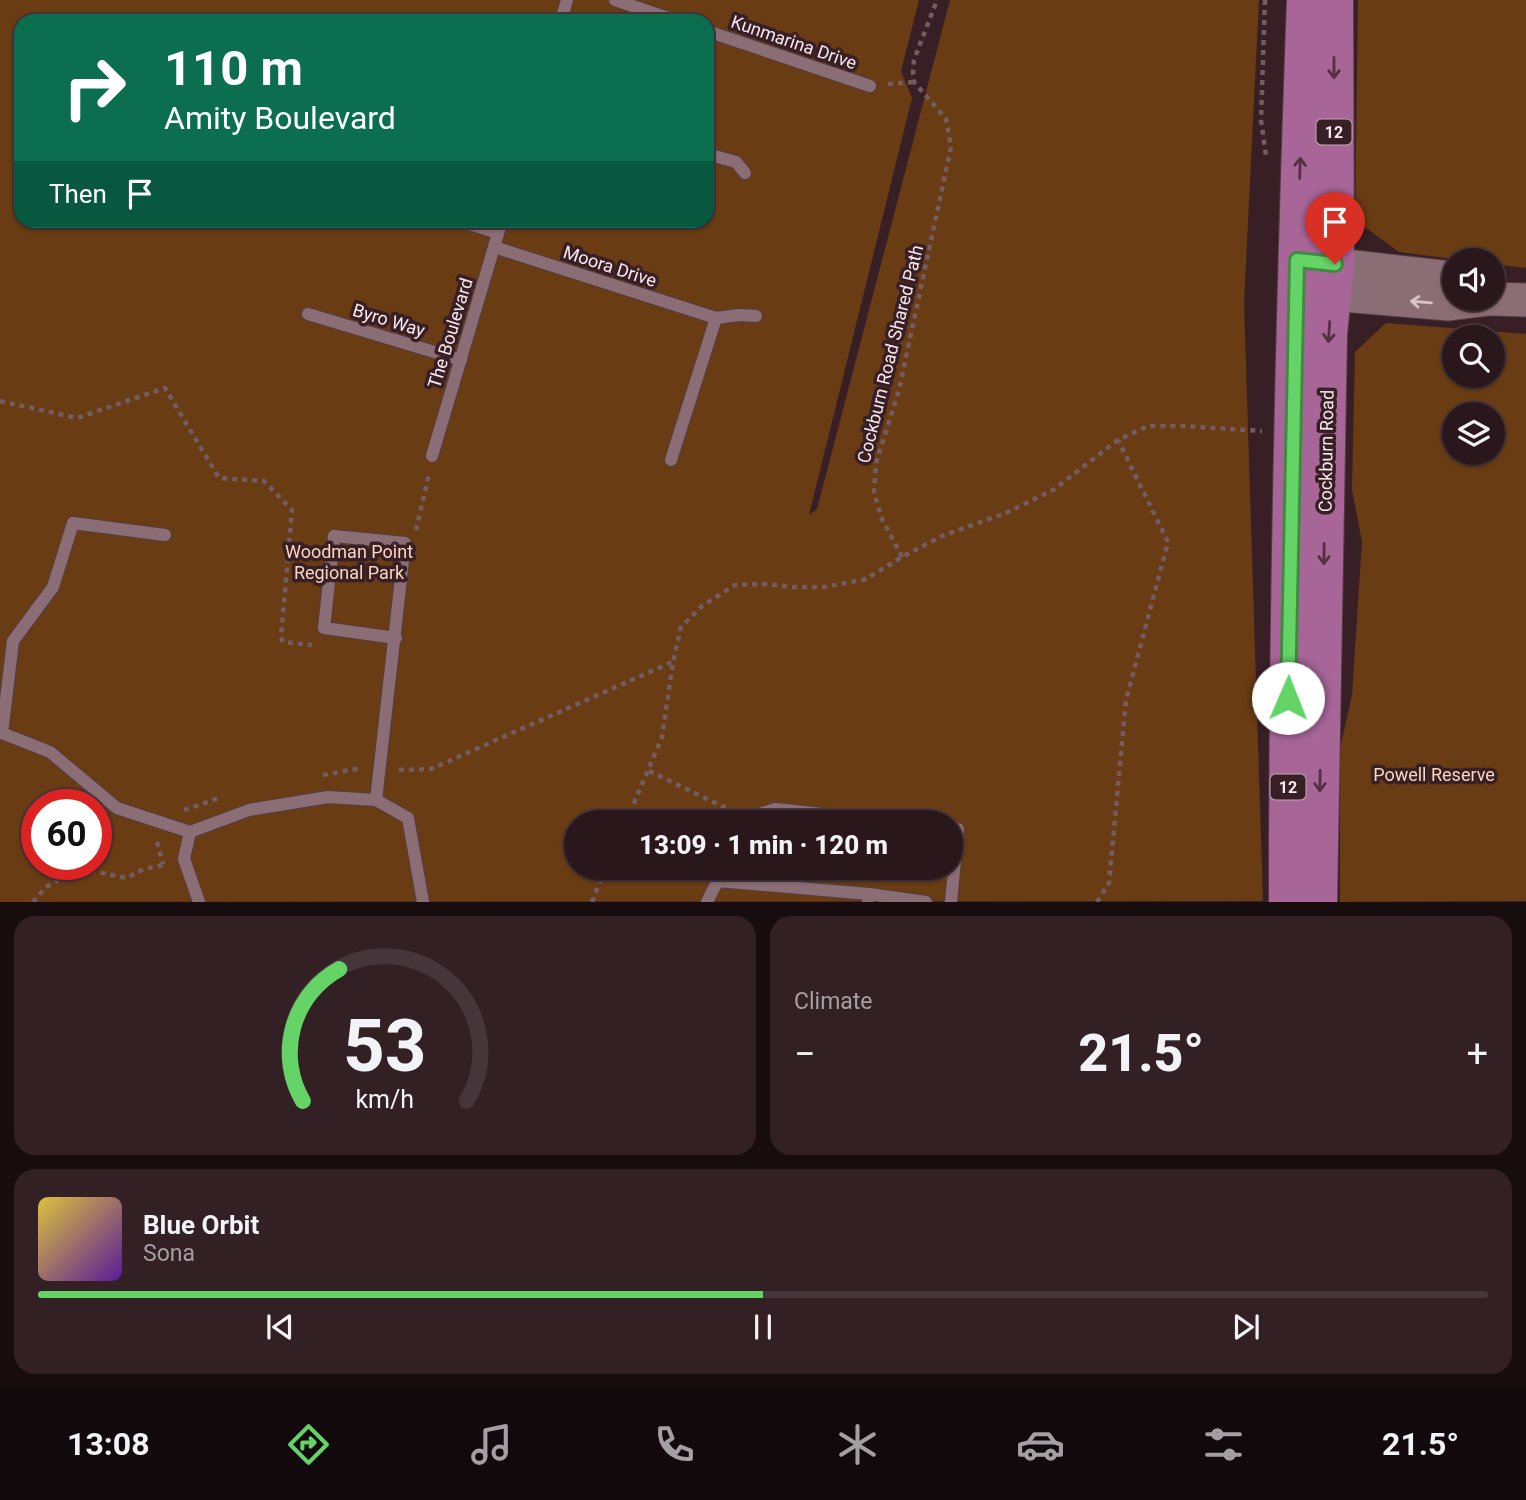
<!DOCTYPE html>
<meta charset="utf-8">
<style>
body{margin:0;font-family:Roboto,sans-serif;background:#322025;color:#f1f3f6;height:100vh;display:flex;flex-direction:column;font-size:26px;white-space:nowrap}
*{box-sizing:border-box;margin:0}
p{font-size:23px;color:#a59fa3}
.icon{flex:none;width:38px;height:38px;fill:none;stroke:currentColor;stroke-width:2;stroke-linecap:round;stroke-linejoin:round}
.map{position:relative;height:902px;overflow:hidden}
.panel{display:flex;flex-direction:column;gap:14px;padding:14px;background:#170d0f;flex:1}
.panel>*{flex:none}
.guide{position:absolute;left:14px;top:14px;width:700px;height:214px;border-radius:21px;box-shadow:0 2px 5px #0004,0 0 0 2px #46363b;background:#0b6e4f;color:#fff;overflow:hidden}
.controls{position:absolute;left:1442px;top:248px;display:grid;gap:14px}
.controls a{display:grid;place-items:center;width:63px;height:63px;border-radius:50%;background:#2a171c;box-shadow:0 2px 5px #0004,0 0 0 2px #46363b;font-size:35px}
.speed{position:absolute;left:21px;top:789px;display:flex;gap:14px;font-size:35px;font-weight:700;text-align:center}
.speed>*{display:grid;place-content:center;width:91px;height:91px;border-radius:50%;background:#2a171c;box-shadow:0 2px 5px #0004,0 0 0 2px #46363b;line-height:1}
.speed .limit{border:10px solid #d22;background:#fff;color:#111}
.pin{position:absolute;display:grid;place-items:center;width:60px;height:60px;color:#fff;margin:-72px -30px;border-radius:50% 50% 50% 0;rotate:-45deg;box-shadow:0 0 7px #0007}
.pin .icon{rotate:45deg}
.me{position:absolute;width:77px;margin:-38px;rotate:1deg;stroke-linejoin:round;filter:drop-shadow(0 0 5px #0008)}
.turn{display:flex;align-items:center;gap:24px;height:147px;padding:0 35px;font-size:32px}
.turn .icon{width:91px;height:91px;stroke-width:2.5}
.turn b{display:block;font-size:49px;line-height:60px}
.then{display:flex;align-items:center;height:66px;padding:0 35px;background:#0003;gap:14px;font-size:26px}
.big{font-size:52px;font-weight:800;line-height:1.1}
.panel .card{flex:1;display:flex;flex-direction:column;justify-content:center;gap:10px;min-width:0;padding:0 24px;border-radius:21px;background:#322025}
.panel .dial{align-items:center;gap:0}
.dial svg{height:182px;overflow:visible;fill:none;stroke:#46363b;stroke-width:7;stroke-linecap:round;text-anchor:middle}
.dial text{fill:#f1f3f6;stroke:none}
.song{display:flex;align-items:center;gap:21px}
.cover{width:84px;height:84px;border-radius:10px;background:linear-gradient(135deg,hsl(50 70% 55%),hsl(270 70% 35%))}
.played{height:7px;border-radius:4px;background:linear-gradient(90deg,#65d467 50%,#46363b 50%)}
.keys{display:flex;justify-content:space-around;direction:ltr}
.heat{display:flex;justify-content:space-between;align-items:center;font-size:38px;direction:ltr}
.panel .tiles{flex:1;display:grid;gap:14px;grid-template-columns:1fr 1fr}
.card:last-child{grid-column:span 2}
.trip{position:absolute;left:564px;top:810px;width:399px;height:70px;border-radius:35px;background:#2a171c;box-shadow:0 2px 5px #0004,0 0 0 2px #46363b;font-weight:800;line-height:70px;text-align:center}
.dock{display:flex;height:112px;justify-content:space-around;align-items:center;background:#11090b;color:#a59fa3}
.dock .icon{width:49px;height:49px}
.dock .on{color:#65d467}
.dock b{font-size:32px;color:#f1f3f6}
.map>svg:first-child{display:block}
.green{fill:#693c13;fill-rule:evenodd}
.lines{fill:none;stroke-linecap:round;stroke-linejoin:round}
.service-casing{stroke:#533e44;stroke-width:14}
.tertiary-casing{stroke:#533e44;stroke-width:35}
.primary-casing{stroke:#533e44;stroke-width:40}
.path{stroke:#735c62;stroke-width:4.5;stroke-dasharray:5 5;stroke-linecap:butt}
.service{stroke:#8b6d75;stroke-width:12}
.tertiary{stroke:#8b6d75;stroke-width:33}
.primary{stroke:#a86598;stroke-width:38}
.oneway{stroke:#543042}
.oneway2{stroke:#d8c3c8}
.route-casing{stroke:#428a43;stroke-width:18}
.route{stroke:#65d467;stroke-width:12}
.labels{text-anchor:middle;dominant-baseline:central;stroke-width:7;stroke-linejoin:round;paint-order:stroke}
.shield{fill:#381f26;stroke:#bfacb1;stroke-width:2}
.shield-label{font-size:16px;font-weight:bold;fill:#f9e8ec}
.street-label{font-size:18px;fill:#f9e8ec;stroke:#381f26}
.park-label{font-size:18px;fill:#f9d7bd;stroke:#381f26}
</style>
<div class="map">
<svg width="1526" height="902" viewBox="0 0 1526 902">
<rect width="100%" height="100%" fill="#381f26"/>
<g class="green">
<path d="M0,0H919L901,71L912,98L809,515L817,509L950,0H1259L1244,303L1263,901L0,902ZM21,21H707V220H21ZM37,805H96V864H37ZM576,822H950V868H576Z"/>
<path d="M1358,0H1526V268L1493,264V261H1468L1399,252L1355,220Z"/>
<path d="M1386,323L1526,334V901L1340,902V749L1352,695L1362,541L1352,490L1355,352ZM1454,338H1493V376H1454ZM1454,415H1493V453H1454Z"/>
</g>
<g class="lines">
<defs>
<g id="service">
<path d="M615,0L677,21"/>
<path d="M561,21L567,0"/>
<path d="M707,31L870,86"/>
<path d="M707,154L736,162L745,173"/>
<path d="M457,220L498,233"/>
<path d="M494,247L716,318L671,460"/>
<path d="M308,314L461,360"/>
<path d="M716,318L739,315L756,316"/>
<path d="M432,456L502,220"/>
<path d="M165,535L73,523L53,587L13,641L2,733L50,752L117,808L190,832"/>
<path d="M376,800L405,543L334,536L324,628L396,638"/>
<path d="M745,822L747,818L775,809L897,822"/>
<path d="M950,829H958L951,902"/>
<path d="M717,881L869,894L868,902"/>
<path d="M869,894L926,902"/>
<path d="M199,902L184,859L190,832L249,810L328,797L376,800L408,818L423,902"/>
<path d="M707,902L724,868"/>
</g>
<g id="tertiary">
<path d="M1311,262L1442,277L1454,281"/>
<path d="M1307,292L1449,304L1489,299"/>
<path d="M1493,299L1526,300"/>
</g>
<g id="primary">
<path d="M1288,902C1288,601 1295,300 1306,0"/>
<path d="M1318,902L1328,334L1335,264L1334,0"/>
</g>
</defs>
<use href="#service" class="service-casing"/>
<use href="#tertiary" class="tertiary-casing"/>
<use href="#primary" class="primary-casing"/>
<g class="path">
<path d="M1265,0L1261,120L1266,156"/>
<path d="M888,84L914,82"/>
<path d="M0,401L77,418L165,388L219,478L264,481L292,510L281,637L283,642L312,645"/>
<path d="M416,530L429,474"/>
<path d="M902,557L881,517L874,492L876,463L899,390L951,147L946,119L914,82L913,73L914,60L937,0"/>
<path d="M399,770L431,769L672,662"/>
<path d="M649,771L730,810"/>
<path d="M323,775L362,768"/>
<path d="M184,810L222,797"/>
<path d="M626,822L662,737L673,662L681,627L702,606L735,585L766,584L792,587H825L866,579L902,557L942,536L1006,513L1053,490L1118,440L1148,426H1183L1262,431"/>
<path d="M157,842L163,864"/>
<path d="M33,902L46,887L79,868L126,878L144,869L164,865"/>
<path d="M592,902L605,868"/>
<path d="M1097,902L1109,883L1126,700L1168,542L1118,440"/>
</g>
<use href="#service" class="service"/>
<use href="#tertiary" class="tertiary"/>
<use href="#primary" class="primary"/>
</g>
<defs><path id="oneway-shaft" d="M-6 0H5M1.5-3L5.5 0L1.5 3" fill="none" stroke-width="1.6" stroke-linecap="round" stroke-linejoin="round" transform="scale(1.75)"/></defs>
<g class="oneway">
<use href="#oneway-shaft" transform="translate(1334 68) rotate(90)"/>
<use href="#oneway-shaft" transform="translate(1300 168) rotate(-88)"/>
<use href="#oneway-shaft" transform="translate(1329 332) rotate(94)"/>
<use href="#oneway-shaft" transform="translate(1324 554) rotate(91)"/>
<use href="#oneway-shaft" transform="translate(1320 781) rotate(91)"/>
</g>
<use class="oneway2" href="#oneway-shaft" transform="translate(1421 302) rotate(-175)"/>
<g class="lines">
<defs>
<path id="route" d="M1288,698L1297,260L1335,264"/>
</defs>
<use href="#route" class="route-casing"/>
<use href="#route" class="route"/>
</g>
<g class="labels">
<g class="shield">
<rect x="1316.5" y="119.5" width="35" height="25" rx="5"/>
<rect x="1270.5" y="774.5" width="35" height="25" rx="5"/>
</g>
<g class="shield-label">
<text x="1334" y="132">12</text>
<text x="1288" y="787">12</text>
</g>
<g class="street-label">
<text transform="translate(794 42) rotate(19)">Kunmarina Drive</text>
<text transform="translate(610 266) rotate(18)">Moora Drive</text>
<text transform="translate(389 320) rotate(17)">Byro Way</text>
<text transform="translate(450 333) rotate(-73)">The Boulevard</text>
<text transform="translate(890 354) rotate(-76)">Cockburn Road Shared Path</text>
<text transform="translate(1326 451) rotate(-89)">Cockburn Road</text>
</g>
<g class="park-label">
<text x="349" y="551">Woodman Point<tspan x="349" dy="21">Regional Park</tspan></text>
<text x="1434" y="774">Powell Reserve</text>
</g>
</g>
</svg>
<div class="controls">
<a><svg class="icon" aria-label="sound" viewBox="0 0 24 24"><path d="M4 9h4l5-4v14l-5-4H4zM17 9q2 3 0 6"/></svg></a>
<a><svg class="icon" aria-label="search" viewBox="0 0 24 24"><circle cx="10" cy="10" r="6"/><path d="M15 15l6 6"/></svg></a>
<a><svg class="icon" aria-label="layers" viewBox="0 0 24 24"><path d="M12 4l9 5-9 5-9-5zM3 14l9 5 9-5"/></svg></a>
</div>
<div class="speed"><div class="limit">60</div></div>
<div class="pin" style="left:1335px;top:264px;background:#d93025"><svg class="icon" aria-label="arrive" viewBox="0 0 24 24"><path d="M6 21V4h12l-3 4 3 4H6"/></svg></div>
<svg class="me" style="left:1288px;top:698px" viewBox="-20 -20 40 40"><circle r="19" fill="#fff"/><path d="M0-13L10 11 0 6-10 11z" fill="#65d467"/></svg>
<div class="trip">13:09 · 1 min · 120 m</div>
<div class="guide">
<div class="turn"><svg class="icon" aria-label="right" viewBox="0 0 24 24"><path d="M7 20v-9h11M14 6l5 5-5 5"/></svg><div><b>110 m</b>Amity Boulevard</div></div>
<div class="then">Then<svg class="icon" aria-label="arrive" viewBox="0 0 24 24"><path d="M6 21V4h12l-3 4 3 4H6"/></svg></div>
</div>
</div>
<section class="panel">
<div class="tiles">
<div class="card dial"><svg viewBox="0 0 100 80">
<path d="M14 69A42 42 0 1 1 86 69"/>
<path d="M14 69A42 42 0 0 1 30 11" stroke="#65d467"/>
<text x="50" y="56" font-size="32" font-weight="700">53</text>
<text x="50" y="72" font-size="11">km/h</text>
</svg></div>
<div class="card"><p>Climate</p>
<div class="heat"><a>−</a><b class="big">21.5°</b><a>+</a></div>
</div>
<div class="card">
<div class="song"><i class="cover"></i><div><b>Blue Orbit</b><p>Sona</p></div></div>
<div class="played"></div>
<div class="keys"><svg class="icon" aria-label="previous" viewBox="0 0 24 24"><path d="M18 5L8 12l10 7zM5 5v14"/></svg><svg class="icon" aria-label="pause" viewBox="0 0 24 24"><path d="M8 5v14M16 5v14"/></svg><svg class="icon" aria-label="next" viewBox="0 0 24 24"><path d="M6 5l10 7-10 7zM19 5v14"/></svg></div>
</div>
</div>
</section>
<nav class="dock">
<b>13:08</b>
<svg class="icon on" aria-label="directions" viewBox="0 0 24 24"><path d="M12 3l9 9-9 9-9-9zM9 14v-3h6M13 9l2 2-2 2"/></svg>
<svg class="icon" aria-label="music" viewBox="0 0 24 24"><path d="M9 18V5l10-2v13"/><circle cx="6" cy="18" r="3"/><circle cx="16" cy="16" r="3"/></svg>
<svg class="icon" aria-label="phone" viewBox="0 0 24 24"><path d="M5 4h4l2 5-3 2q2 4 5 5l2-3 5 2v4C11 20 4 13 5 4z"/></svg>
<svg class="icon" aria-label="climate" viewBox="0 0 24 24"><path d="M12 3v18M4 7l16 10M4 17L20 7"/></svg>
<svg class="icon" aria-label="car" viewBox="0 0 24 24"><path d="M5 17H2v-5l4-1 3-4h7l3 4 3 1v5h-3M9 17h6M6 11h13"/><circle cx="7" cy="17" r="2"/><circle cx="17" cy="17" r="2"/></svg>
<svg class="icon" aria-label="filters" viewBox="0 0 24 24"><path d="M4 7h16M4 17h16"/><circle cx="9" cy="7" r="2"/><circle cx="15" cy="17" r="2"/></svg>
<b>21.5°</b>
</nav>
